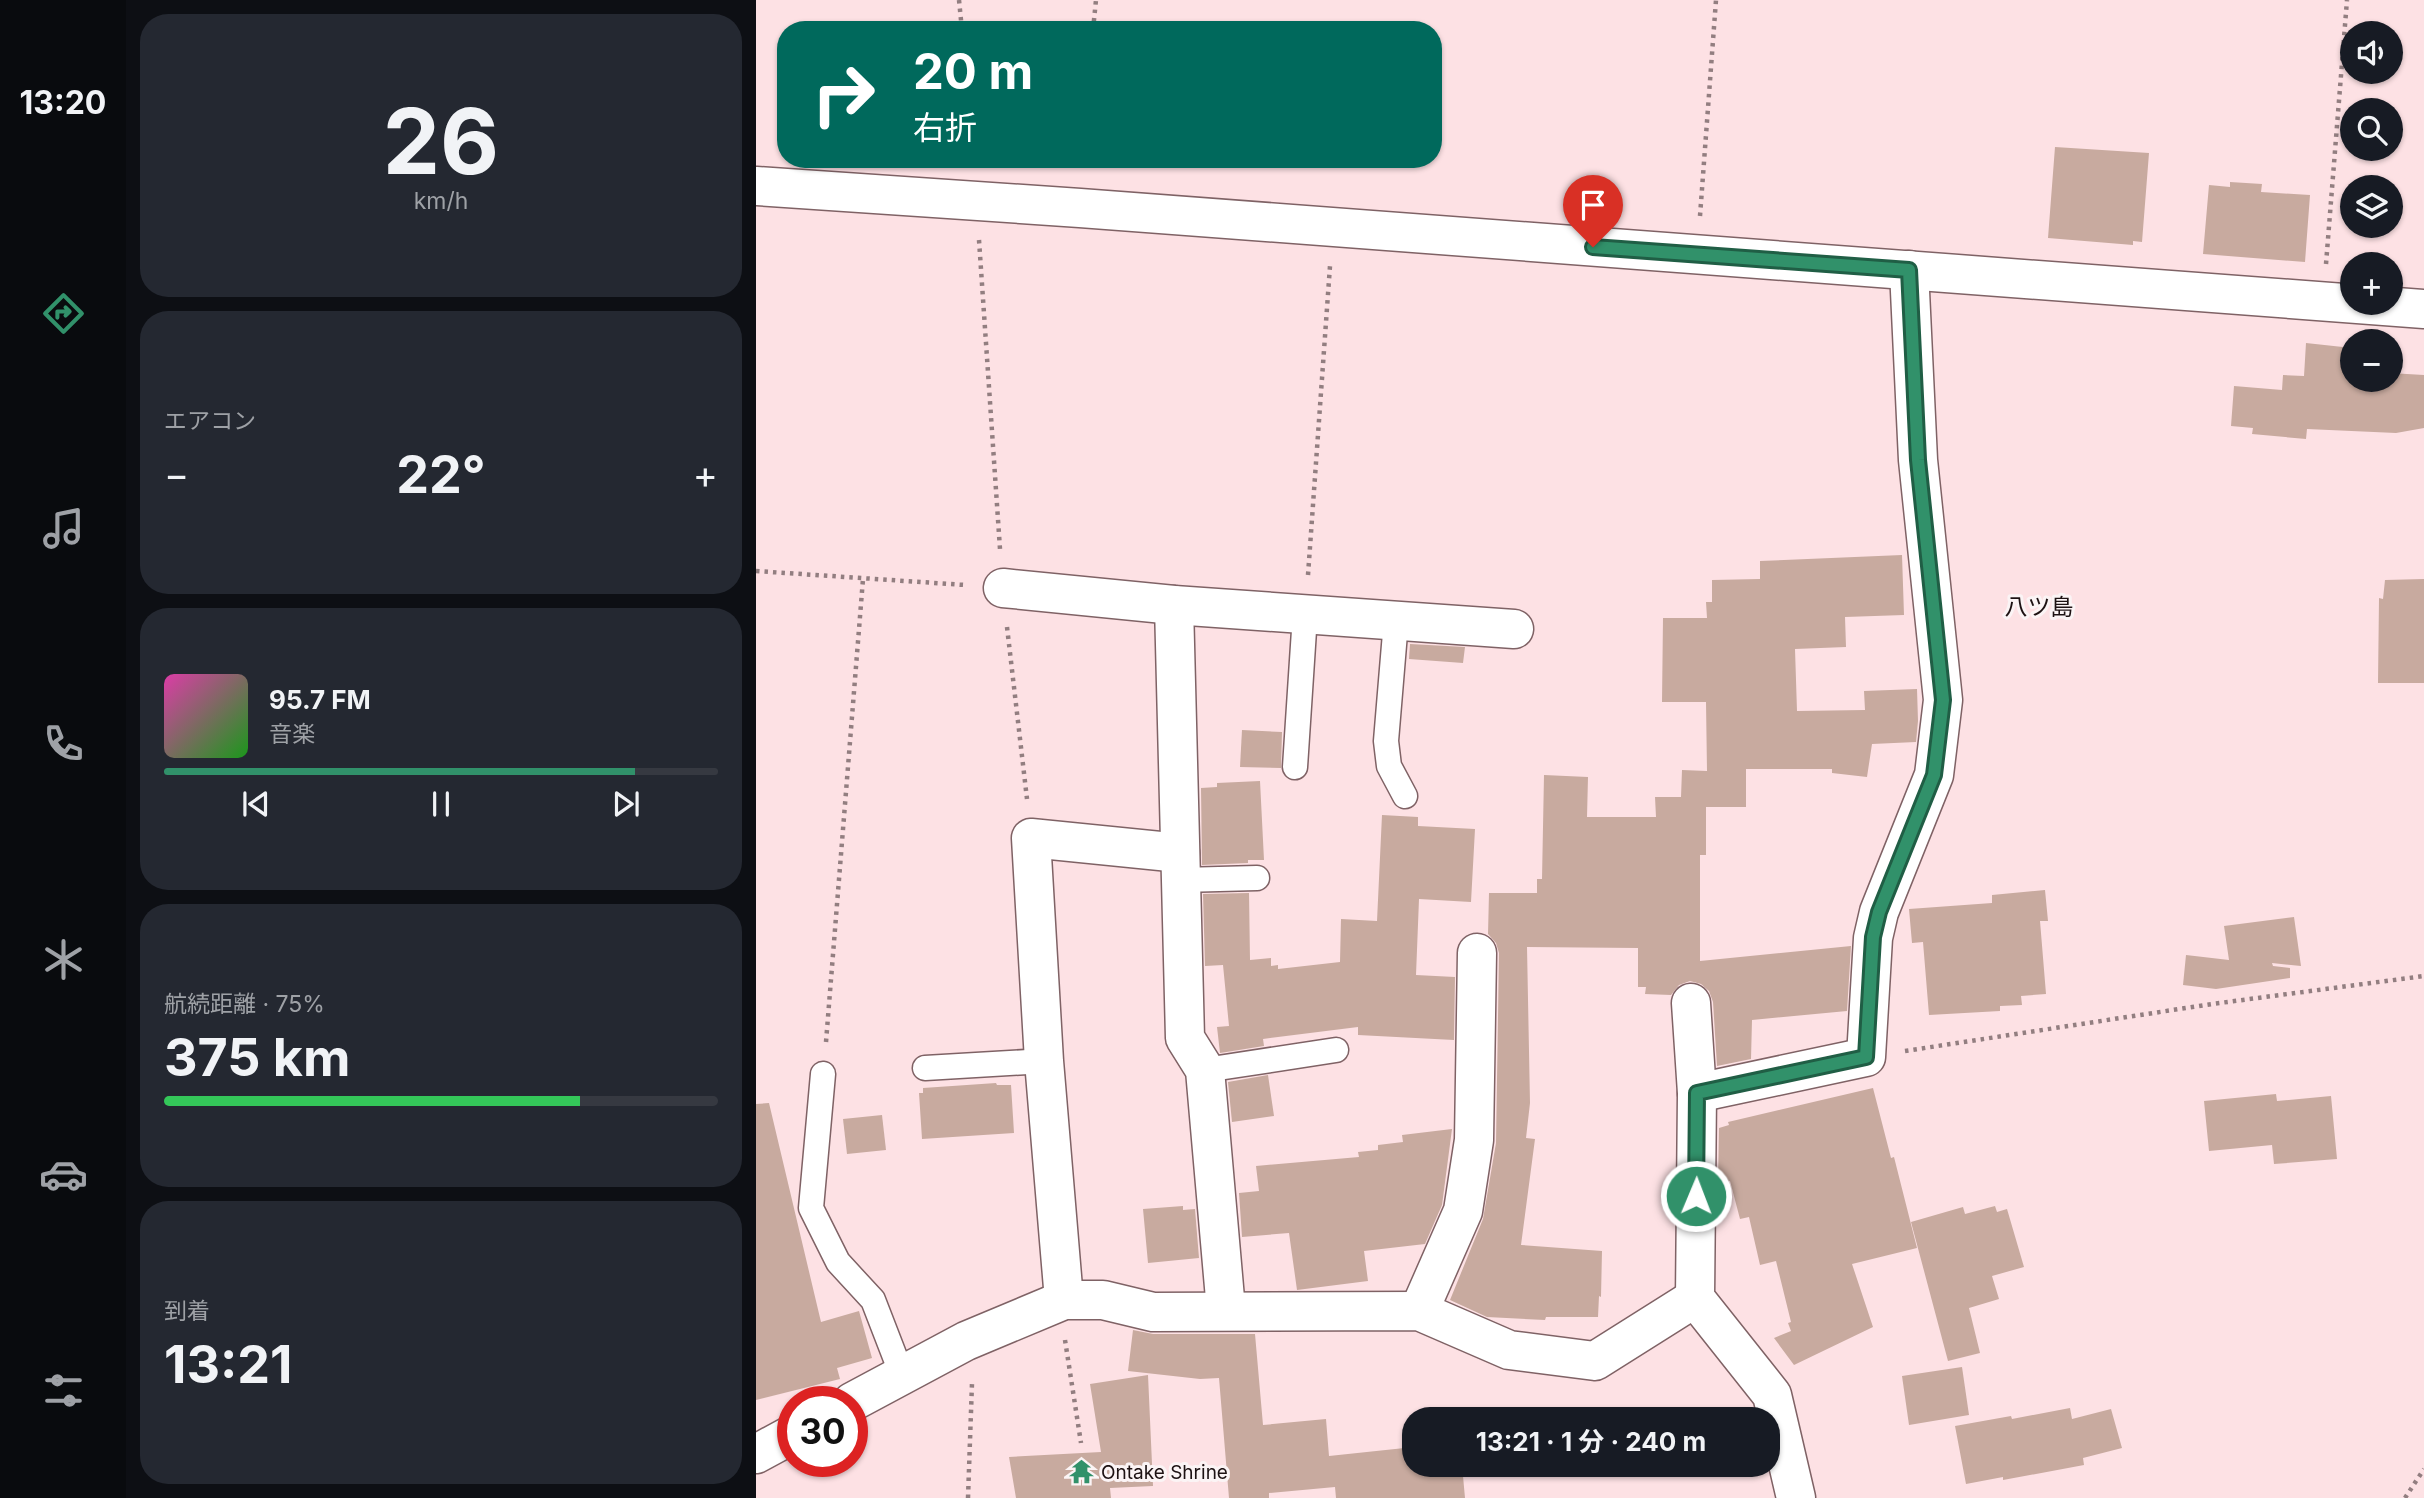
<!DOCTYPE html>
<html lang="ja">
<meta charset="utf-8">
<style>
body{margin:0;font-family:Inter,"Noto Sans JP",sans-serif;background:#242831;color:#f1f3f6;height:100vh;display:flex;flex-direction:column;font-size:26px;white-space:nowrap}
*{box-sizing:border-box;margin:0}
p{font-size:23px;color:#9ea1a6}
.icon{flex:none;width:38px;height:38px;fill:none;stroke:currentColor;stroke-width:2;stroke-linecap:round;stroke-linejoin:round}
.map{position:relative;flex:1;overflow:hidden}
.side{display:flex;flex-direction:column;gap:14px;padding:14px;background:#0d0f14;width:630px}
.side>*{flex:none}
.hud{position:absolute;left:21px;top:21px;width:665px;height:147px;border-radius:28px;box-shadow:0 2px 5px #0004;background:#00695c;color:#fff;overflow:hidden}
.controls{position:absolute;left:1584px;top:21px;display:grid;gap:14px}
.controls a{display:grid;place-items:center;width:63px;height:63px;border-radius:50%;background:#171b24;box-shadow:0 2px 5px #0004;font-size:35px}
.speed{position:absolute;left:21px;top:1386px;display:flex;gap:14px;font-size:35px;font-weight:700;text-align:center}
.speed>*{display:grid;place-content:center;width:91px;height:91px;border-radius:50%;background:#171b24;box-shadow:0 2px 5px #0004;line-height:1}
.speed .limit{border:10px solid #d22;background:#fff;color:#111}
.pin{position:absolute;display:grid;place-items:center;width:60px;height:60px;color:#fff;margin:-72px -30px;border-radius:50% 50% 50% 0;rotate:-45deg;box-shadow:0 0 7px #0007}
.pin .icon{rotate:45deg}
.me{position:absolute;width:77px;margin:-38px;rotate:1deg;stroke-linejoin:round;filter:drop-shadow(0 0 5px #0008)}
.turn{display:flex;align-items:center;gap:24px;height:147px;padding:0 21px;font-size:32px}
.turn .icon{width:91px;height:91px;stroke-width:2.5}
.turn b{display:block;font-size:49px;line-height:60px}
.big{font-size:52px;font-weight:700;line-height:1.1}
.side .tile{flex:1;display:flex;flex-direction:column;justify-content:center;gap:10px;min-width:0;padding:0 24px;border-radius:28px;background:#242831}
.side .dial{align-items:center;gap:0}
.dial b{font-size:91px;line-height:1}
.song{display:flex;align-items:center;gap:21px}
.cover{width:84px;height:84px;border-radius:10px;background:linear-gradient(135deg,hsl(320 70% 55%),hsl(120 70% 35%))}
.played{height:7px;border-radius:4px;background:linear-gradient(90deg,#31916a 85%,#363941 85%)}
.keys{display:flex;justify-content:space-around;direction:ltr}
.heat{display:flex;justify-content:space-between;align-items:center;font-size:38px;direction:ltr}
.charge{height:10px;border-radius:5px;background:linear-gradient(90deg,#34c759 75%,#363941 0)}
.trip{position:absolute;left:646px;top:1407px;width:378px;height:70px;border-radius:28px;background:#171b24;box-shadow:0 2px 5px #0004;font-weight:700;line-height:70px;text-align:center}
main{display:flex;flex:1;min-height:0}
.menu{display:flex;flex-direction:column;width:126px;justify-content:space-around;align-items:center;background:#090b0e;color:#9ea1a6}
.menu .icon{width:49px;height:49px}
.menu .active{color:#31916a}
.menu b{font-size:32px;color:#f1f3f6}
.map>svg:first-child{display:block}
.building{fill:#c8aa9f}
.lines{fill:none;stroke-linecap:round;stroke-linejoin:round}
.lane-casing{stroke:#7f6265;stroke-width:27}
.street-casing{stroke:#7f6265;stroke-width:41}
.path{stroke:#927e80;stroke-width:4.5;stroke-dasharray:3.5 5;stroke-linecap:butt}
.lane{stroke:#fff;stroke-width:24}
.street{stroke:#fff;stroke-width:38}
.route-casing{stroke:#205e45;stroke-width:18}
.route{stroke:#31916a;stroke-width:12}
.labels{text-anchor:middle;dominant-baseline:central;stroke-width:6;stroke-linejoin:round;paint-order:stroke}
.poi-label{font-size:19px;fill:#1d1213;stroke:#fbf4f5;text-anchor:start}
.quarter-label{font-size:23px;fill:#1d1213;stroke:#fbf4f5}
</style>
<main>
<nav class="menu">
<b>13:20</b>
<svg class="icon active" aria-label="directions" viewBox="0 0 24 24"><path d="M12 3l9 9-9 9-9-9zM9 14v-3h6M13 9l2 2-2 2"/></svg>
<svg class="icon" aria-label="music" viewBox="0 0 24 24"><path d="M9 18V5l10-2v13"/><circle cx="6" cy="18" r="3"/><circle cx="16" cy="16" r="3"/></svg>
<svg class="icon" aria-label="phone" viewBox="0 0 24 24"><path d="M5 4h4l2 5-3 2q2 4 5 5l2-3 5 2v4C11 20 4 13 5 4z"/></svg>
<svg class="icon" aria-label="climate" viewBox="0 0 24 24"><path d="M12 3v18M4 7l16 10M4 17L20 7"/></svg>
<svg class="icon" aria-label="car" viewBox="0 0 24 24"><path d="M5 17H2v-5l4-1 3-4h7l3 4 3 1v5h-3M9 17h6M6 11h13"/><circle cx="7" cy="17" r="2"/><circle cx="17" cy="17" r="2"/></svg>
<svg class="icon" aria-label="filters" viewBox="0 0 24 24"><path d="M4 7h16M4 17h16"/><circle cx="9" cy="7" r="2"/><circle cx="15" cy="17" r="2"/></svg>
</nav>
<section class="side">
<div class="tile dial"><b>26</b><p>km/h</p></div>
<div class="tile"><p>エアコン</p>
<div class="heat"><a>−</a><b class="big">22°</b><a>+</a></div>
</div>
<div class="tile">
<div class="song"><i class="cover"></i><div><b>95.7 FM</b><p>音楽</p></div></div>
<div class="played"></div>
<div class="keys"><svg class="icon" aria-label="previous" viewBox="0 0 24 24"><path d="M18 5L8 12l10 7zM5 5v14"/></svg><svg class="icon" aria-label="pause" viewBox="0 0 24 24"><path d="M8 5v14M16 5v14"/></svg><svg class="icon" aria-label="next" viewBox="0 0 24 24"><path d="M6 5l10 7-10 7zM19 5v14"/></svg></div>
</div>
<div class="tile"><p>航続距離 · 75%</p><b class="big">375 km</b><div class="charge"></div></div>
<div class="tile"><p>到着</p><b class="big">13:21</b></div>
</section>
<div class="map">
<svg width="1668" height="1498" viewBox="0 0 1668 1498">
<rect width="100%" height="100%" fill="#fde1e4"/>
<g class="building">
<path d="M1299,147L1393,153L1386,242L1377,241V245L1292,238Z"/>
<path d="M1474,182L1506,184L1505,192L1554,195L1549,262L1447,254L1453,185L1474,187Z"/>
<path d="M1550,343L1596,348V380H1634V373L1668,375V428L1640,433L1551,429L1550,439L1496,434L1497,428L1475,426L1478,386L1526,390L1527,375L1548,376Z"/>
<path d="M1146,555L1148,615L1089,617L1090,647L1039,649L1041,711L1109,710L1108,691L1161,689L1162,721L1160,742L1116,744L1111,777L1076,773V769H990V807H950V855H944V961L1095,946L1091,1011L996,1020L995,1059L961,1066L957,1002L953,991L945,984L934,981L923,985L915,995L889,994L890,987H882V948L771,947L774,1103L770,1138L779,1139L765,1245L846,1251L845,1297L843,1296L842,1317H790L789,1320L731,1317L694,1300L727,1219L740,1143L743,953L740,943L732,934L733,893H781V879H786L788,775L832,777L831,817H900L899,797H925L926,770L951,771L950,702H906L907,618H951L950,602H956V580L1004,579V561Z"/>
<path d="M1668,579V683H1622L1623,598L1627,599L1629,580Z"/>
<path d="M654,644L709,647L707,663L653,659Z"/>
<path d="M486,730L526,732L525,768L484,767Z"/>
<path d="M504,781L508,860H492V863L446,865L445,788L461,787V783Z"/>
<path d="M626,815L662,817V826L719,829L715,902L663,899L660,975L699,977L698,1040L602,1035V1027L507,1039L508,1046L464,1053L461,1027L473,1026L467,965L449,966L447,894L493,893L494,960L515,958V966L522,965V969L584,962L585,919L621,921Z"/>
<path d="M1289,890L1292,921H1284L1290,994L1265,996L1266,1005L1244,1006V1011L1173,1015L1167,942L1156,943L1153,909L1236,903V895Z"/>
<path d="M1538,917L1545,966L1516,963L1517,966L1534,968V978L1460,989L1427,985L1430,955L1473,960L1468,926Z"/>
<path d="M512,1075L518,1116L476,1122L472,1082Z"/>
<path d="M240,1083L241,1085H255L258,1133L166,1139L163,1093H167V1088Z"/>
<path d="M1117,1088L1135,1158L1138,1157L1161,1248L1096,1264L1117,1327L1038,1365L1018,1338L1035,1331L1032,1323L1035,1322L1020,1261L1004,1265L993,1217L984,1219L974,1181L962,1184L963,1128L973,1125L972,1122Z"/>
<path d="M1520,1094L1521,1101L1575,1096L1581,1159L1518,1164L1516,1145L1453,1151L1448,1101Z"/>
<path d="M13,1103L65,1322L103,1311L116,1358L81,1368L84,1379L0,1400V1104Z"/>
<path d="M126,1115L130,1150L91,1154L87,1119Z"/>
<path d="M696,1129L686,1205L669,1244L608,1251L612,1281L541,1290L533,1233L486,1237L483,1193L503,1191L500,1166L603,1157L602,1152L622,1150V1145L647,1142L646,1135Z"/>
<path d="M427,1206V1210L439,1209L443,1258L392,1263L387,1209Z"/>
<path d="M1239,1206L1241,1212L1251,1209L1268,1267L1236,1276L1243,1299L1213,1308L1224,1353L1192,1361L1155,1222L1207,1207L1209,1214Z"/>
<path d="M377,1330L397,1334H499L507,1425L570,1419L573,1456L658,1447V1465H706L709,1498H580L579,1487L513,1493V1498H473L463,1378L444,1379L372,1371Z"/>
<path d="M1206,1367L1213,1415L1153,1425L1146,1376Z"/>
<path d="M392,1375L397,1486L354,1488L355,1498H260L253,1457L345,1452L334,1384Z"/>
<path d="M1314,1408L1316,1419L1355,1409L1366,1448L1327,1458L1328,1465L1247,1480V1477L1210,1484L1199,1426L1255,1416L1256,1419Z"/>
</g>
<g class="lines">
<defs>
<g id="lane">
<path d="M640,621L630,741L633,766L649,796"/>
<path d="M539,767L549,615"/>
<path d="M425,880L501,878"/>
<path d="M169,1068L288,1061"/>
<path d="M449,1070L580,1050"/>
<path d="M67,1074L55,1208L82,1262L117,1300L146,1375"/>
</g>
<g id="street">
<path d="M0,186L324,208L1668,309"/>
<path d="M247,588L418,605L758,629"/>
<path d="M418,605L429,1038L449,1070L470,1310"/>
<path d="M935,1003L941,1093L939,1298L1016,1395L1040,1498"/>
<path d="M941,1093L1110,1057L1117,938L1123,912L1178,775L1187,700L1162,460L1153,270"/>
<path d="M308,1300L288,1061L275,838L424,853"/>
<path d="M663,1311L707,1211L718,1140L721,953"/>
<path d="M96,1402L210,1341L308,1300H347L397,1312L663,1311L753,1350L839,1361L939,1298"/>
<path d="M0,1454L37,1434"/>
</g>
</defs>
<use href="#lane" class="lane-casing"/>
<use href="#street" class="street-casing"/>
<g class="path">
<path d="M203,0L206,30"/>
<path d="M337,30L340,0"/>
<path d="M944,216L960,0"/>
<path d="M223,240L244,549"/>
<path d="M1570,264L1591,0"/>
<path d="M0,571L209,585"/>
<path d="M552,575L574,266"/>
<path d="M251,627L271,799"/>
<path d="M70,1042L107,579"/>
<path d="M1149,1051L1456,1004L1668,976"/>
<path d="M309,1340L325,1443"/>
<path d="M212,1498L216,1383"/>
<path d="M1649,1498L1668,1469"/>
</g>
<use href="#lane" class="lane"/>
<use href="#street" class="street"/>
</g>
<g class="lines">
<defs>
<path id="route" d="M837,247L1153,270L1162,460L1187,700L1178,775L1123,912L1117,937L1110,1057L941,1093L940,1196"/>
</defs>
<use href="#route" class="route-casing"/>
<use href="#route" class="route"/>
</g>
<defs>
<symbol id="temple-bare" viewBox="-9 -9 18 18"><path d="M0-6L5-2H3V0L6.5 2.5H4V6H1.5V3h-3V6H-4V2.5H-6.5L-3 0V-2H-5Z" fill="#31916a" stroke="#fbf4f5" stroke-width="2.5" paint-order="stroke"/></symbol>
</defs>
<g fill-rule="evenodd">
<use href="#temple-bare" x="308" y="1454" width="35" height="35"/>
</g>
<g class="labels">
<g class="poi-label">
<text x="345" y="1472">Ontake Shrine</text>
</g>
<g class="quarter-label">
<text x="1283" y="607">八ツ島</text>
</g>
</g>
</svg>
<div class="controls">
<a><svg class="icon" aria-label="sound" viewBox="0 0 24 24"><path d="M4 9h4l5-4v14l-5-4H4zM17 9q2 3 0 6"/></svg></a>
<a><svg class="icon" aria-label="search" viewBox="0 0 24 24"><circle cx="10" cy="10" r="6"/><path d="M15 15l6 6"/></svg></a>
<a><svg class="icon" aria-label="layers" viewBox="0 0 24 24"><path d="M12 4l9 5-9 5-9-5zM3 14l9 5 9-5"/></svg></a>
<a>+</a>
<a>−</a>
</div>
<div class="speed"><div class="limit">30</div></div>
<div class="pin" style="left:837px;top:247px;background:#d93025"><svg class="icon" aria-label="arrive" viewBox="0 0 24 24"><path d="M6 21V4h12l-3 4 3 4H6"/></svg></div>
<svg class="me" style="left:940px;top:1196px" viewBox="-20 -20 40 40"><circle r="17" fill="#31916a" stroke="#fff" stroke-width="3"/><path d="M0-11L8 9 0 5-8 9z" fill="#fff"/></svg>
<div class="trip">13:21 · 1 分 · 240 m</div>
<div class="hud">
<div class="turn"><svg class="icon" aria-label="right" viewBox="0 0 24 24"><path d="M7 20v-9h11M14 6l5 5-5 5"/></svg><div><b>20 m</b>右折</div></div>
</div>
</div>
</main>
